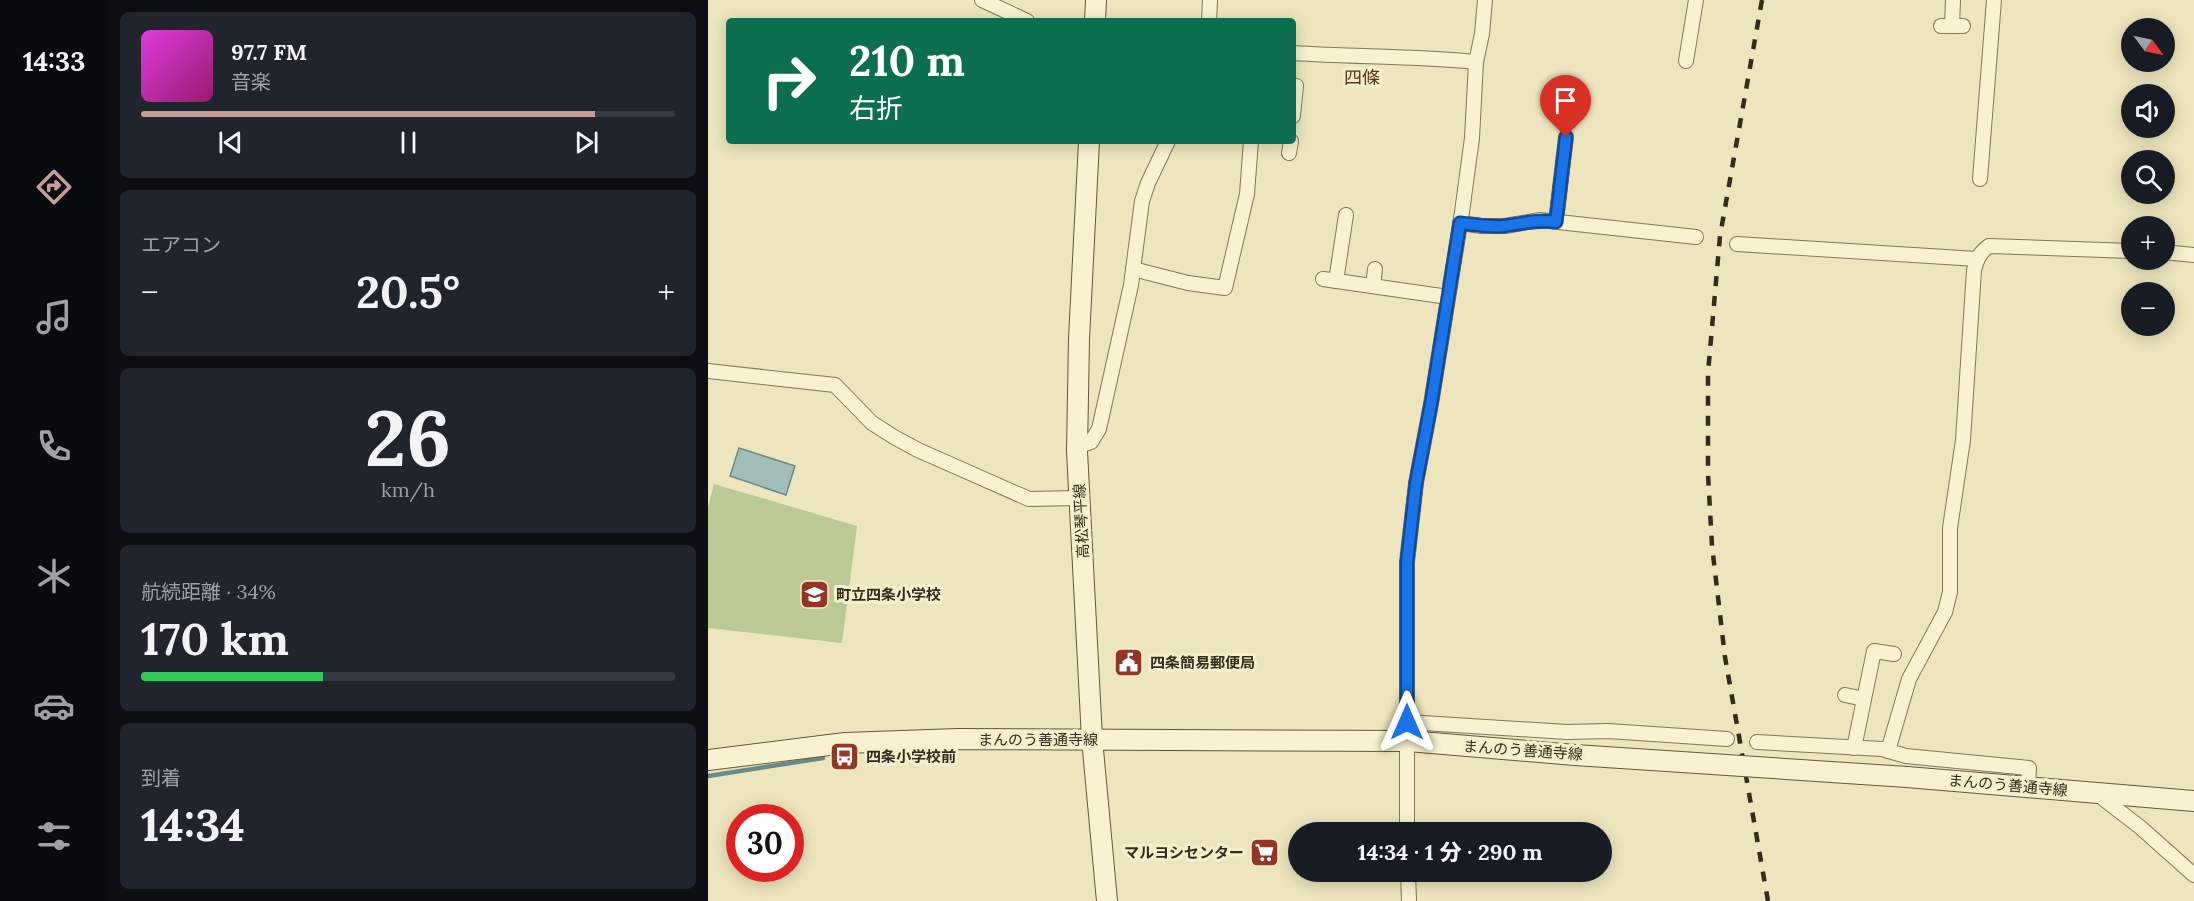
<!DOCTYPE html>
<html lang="ja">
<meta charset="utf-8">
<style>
body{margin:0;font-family:Lora,"Noto Sans JP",serif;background:#20242c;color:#f1f3f6;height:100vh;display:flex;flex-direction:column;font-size:22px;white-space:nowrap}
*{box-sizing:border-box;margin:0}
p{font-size:20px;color:#9ea1a6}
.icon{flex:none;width:33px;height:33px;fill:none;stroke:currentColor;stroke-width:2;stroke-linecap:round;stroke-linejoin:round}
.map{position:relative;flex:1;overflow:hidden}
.panel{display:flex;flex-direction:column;gap:12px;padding:12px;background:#0d0f14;width:600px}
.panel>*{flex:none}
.hud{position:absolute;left:18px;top:18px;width:570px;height:126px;border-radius:6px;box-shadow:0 3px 15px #0003;background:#0b6e4f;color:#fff;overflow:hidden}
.needle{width:39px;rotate:123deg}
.buttons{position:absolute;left:1413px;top:18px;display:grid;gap:12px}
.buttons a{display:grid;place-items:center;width:54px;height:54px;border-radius:50%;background:#171b24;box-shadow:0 3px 15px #0003;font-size:30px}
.speed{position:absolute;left:18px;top:804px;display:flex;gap:12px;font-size:30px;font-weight:700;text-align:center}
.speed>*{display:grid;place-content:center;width:78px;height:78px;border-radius:50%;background:#171b24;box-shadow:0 3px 15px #0003;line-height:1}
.speed .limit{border:9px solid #d22;background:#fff;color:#111}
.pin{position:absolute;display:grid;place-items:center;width:51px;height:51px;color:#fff;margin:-62px -26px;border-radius:50% 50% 50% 0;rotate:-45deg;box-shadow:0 0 6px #0007}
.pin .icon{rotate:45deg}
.me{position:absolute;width:66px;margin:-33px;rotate:0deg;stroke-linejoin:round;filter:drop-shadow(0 0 4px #0008)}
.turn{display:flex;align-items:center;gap:21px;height:126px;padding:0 24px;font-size:27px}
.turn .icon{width:78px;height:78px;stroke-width:2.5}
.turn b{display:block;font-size:42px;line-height:51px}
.big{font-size:45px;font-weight:800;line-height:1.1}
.panel .widget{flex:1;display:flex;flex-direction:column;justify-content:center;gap:9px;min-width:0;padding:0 21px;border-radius:9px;background:#20242c}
.panel .dial{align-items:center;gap:0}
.dial b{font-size:78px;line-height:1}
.song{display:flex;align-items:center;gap:18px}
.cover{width:72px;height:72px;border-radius:9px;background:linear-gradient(135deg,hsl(300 70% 55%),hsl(320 70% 35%))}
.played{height:6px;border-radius:3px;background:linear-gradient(90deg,#c69e99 85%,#363941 85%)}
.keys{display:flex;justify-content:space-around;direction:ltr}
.heat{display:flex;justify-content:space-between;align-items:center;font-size:33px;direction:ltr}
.charge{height:9px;border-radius:4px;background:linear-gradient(90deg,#34c759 34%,#363941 0)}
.trip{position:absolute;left:580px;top:822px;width:324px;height:60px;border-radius:30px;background:#171b24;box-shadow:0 3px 15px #0003;font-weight:800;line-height:60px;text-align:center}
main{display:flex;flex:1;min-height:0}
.dock{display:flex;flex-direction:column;width:108px;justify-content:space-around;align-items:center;background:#090b0e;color:#9ea1a6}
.dock .icon{width:42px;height:42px}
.dock .active{color:#c69e99}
.dock b{font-size:27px;color:#f1f3f6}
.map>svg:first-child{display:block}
.green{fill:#bbca92}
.water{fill:#a1beba;stroke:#698b88;stroke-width:1.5}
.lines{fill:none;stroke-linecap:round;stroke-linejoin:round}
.stream{stroke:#698b88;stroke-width:4.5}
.minor-casing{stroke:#847657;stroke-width:16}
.secondary-casing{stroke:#65563a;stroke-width:22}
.minor{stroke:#f8f2d0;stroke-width:14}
.secondary{stroke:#f8f2d0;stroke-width:20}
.rail{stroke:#332b1b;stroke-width:4.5;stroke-dasharray:10 10;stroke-linecap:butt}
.secondary-bridge-casing{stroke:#65563a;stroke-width:22;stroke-linecap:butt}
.secondary-bridge{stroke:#f8f2d0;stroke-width:20}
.route-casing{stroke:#114b97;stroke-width:15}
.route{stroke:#1a73e8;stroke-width:10}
.labels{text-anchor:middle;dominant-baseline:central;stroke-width:6;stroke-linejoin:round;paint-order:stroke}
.street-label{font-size:15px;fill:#332b1b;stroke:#f4efcd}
.poi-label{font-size:15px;font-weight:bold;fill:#332b1b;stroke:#f4efcd;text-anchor:start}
.quarter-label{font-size:18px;fill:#5f341c;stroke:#f4efcd}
</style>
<main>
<nav class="dock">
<b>14:33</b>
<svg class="icon active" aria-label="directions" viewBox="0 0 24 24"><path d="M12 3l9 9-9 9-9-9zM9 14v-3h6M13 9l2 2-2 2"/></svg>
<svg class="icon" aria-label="music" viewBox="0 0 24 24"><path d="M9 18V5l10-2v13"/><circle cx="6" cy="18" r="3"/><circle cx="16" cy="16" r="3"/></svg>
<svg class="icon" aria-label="phone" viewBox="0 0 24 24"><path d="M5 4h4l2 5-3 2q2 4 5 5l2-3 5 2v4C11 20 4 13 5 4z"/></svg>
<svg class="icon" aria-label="climate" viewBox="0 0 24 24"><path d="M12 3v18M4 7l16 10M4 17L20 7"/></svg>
<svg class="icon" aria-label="car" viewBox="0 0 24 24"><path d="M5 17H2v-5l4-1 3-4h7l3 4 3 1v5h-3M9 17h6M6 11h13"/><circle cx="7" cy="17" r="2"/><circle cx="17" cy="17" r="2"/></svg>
<svg class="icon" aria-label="filters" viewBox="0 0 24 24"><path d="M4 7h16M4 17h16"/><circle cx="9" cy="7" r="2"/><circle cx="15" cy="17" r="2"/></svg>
</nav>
<section class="panel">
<div class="widget">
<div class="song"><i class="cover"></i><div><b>97.7 FM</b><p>音楽</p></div></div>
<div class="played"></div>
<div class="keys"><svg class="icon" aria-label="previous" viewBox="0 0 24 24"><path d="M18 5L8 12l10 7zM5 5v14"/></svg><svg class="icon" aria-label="pause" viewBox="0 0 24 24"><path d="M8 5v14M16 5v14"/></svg><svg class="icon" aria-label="next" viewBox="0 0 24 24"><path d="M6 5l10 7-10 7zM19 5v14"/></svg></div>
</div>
<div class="widget"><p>エアコン</p>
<div class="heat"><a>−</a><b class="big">20.5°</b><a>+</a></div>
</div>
<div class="widget dial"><b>26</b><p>km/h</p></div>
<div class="widget"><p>航続距離 · 34%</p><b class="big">170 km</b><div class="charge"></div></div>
<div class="widget"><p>到着</p><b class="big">14:34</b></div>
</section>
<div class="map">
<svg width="1486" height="901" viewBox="0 0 1486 901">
<rect width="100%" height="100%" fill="#ece5bd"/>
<path class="green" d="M6,484L149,526L134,643L0,628V507Z"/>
<path class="water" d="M31,448L87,466L78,495L22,476Z"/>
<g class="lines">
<path class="stream" d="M0,776L115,758"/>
<defs>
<g id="minor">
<path d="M274,0L319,21"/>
<path d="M501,21L502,0"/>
<path d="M1233,26H1255"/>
<path d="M1244,26L1245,0"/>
<path d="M585,53C646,57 707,56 768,62"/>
<path d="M978,61L988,0"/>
<path d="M585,85L588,86L585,116"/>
<path d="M581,153L583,141"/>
<path d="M1272,179L1286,0"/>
<path d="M848,221L858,137"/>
<path d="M752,223L774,226H797L832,220L988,237"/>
<path d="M1029,244L1269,259"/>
<path d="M1456,252L1486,255"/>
<path d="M425,269L480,283L517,288L539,194L543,141"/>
<path d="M615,279L740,297"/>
<path d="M628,281L638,215"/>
<path d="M665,286L667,269"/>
<path d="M0,371L127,385L164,423L186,437L210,450L321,499L371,498"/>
<path d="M369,447L383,442L391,429L423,285L434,201L440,183L460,141"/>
<path d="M1137,695L1156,699"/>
<path d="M699,722L859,732L900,731L1019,739"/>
<path d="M1049,742L1174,749L1198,756L1321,768L1320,787"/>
<path d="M1146,748L1166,651L1186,654"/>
<path d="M1180,751L1201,679L1237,612L1242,592V528L1255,440L1266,270C1269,259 1272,252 1281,246L1424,251"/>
<path d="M1389,794L1432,827L1486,875"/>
<path d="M699,832V562L708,483L723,404L754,212L764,138L768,62L774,34L777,0"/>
<path d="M700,872L701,901"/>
</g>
<g id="secondary">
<path d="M387,21L388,0"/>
<path d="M381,141L371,339L369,451L384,739L399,901"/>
<path d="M0,760L137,743L250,739L700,741L867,755"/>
<path d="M1199,777L1486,801"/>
</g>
</defs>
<use href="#minor" class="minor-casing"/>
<use href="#secondary" class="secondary-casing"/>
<use href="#minor" class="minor"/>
<use href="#secondary" class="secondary"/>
<path class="rail" d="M1054,0L1012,236L1000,373V474L1004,546L1017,657L1060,901"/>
<defs>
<path id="secondary-bridge" d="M867,755L1199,777"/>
</defs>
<use href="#secondary-bridge" class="secondary-bridge-casing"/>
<use href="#secondary-bridge" class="secondary-bridge"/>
</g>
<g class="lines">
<defs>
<path id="route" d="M699,722V562L708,483L723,404L752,223C767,225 781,227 795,226C813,224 829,219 848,222L858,137"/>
</defs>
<use href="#route" class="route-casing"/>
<use href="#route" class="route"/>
</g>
<defs>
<symbol id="school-square" viewBox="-11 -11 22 22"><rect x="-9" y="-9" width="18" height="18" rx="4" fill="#923728" stroke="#f4efcd"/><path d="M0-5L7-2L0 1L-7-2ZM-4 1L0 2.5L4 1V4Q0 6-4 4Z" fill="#fff"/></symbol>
<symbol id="civic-square" viewBox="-11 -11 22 22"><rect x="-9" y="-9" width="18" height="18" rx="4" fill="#923728" stroke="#f4efcd"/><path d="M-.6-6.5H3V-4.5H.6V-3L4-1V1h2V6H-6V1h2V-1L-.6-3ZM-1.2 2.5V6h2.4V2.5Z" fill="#fff"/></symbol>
<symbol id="bus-square" viewBox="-11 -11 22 22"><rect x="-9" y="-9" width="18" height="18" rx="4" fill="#923728" stroke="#f4efcd"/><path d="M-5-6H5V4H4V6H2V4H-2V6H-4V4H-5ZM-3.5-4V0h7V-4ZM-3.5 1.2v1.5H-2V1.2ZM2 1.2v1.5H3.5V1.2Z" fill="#fff"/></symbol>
<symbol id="supermarket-square" viewBox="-11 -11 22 22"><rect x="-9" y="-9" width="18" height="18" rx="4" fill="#923728" stroke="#f4efcd"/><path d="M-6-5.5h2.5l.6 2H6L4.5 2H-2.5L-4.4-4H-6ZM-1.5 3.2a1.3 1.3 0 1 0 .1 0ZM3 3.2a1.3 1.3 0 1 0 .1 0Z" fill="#fff"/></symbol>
</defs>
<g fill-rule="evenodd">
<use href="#school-square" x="90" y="578" width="33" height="33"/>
<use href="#civic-square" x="404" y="646" width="33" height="33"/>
<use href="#bus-square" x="120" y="740" width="33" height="33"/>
<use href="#supermarket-square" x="540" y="836" width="33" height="33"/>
</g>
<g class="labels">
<g class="street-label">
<text transform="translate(373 521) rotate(-93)">高松琴平線</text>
<text x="330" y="739">まんのう善通寺線</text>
<text transform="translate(815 750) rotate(4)">まんのう善通寺線</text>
<text transform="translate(1300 785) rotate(5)">まんのう善通寺線</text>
</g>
<g class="poi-label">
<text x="128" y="594">町立四条小学校</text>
<text x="442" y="662">四条簡易郵便局</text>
<text x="158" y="756">四条小学校前</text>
<text x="536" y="852" text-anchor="end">マルヨシセンター</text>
</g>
<g class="quarter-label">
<text x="654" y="77">四條</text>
</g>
</g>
</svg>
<div class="buttons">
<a><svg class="needle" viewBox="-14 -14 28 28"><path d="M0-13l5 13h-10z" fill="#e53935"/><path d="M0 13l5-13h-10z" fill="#9ea1a6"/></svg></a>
<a><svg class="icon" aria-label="sound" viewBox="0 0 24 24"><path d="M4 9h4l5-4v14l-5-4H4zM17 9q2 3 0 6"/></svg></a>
<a><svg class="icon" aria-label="search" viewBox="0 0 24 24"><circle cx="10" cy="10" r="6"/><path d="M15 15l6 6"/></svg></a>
<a>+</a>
<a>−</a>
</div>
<div class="speed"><div class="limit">30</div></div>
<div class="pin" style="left:858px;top:137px;background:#d93025"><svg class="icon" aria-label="arrive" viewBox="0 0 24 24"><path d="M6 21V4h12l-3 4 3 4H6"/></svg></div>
<svg class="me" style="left:699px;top:722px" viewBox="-20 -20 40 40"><path d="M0-17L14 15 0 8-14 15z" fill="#1a73e8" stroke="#fff" stroke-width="4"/></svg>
<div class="trip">14:34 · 1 分 · 290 m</div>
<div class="hud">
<div class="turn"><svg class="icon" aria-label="right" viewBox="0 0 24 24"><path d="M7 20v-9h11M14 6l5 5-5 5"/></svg><div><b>210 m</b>右折</div></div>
</div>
</div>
</main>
